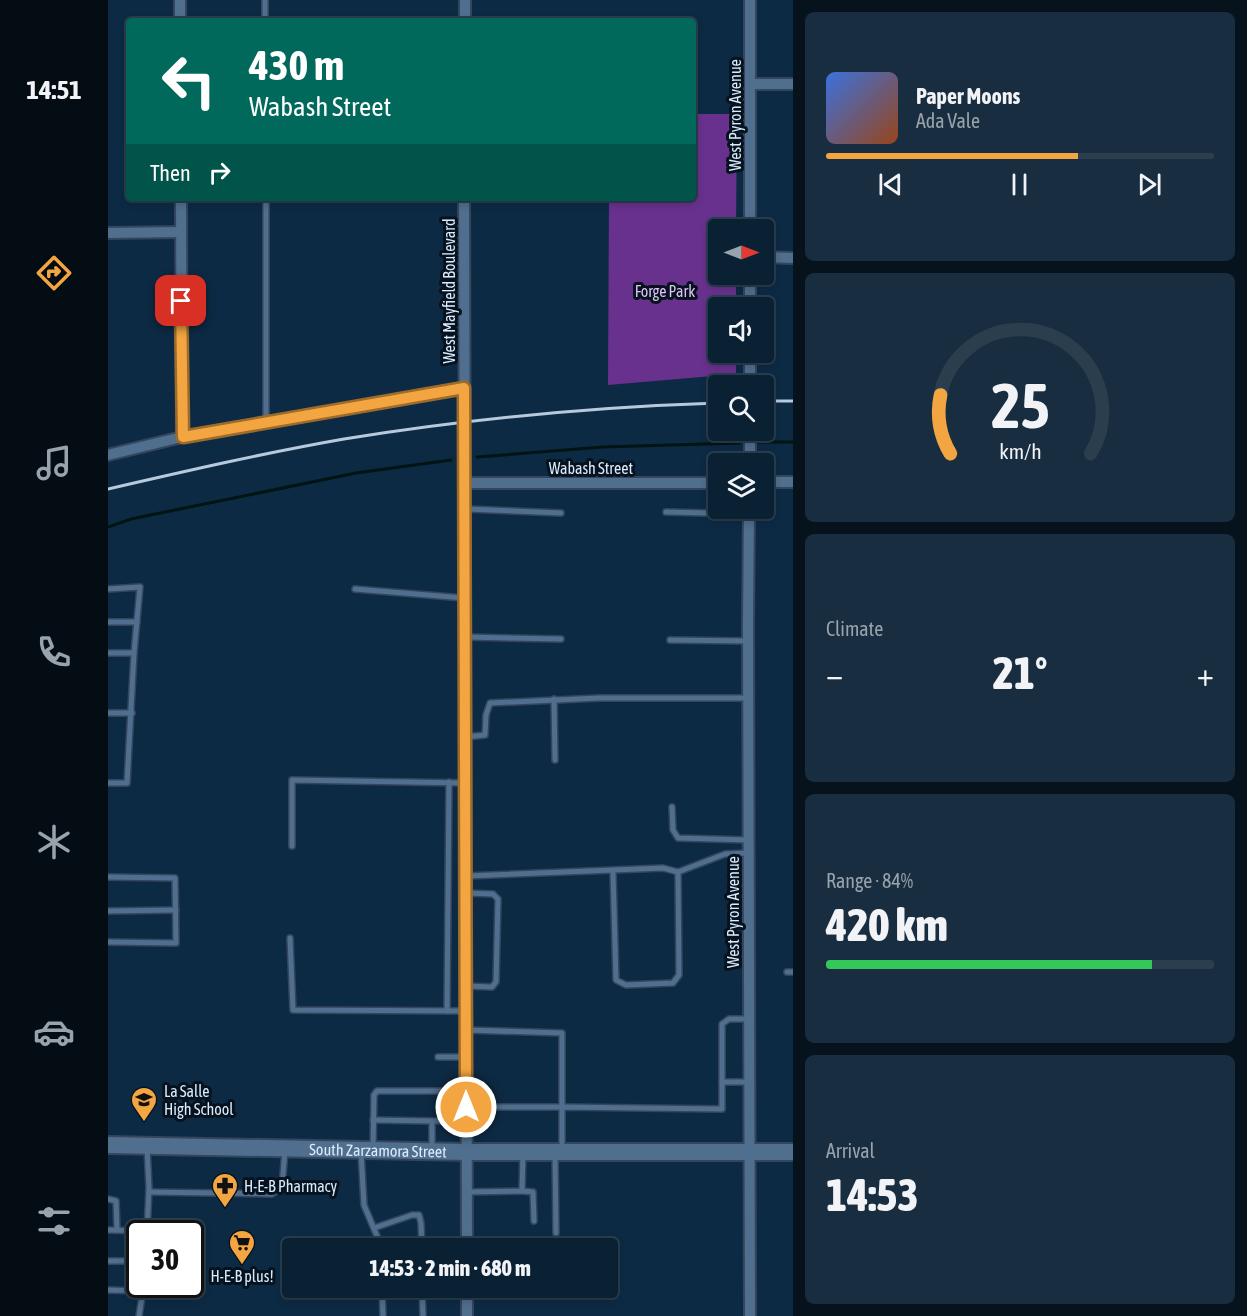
<!DOCTYPE html>
<meta charset="utf-8">
<style>
body{margin:0;font-family:"Asap Condensed",sans-serif;background:#182d3f;color:#f1f3f6;height:100vh;display:flex;flex-direction:column;font-size:22px;white-space:nowrap}
*{box-sizing:border-box;margin:0}
p{font-size:20px;color:#99a3ac}
.icon{flex:none;width:33px;height:33px;fill:none;stroke:currentColor;stroke-width:2;stroke-linecap:round;stroke-linejoin:round}
.map{position:relative;flex:1;overflow:hidden}
.sheet{display:flex;flex-direction:column;gap:12px;padding:12px;background:#06121c;width:454px}
.sheet>*{flex:none}
.banner{position:absolute;left:18px;top:18px;width:570px;height:183px;border-radius:6px;box-shadow:0 3px 9px #0003,0 0 0 2px #2a3e4e;background:#00695c;color:#fff;overflow:hidden}
.needle{width:39px;rotate:90deg}
.fabs{position:absolute;left:600px;top:219px;display:grid;gap:12px}
.fabs a{display:grid;place-items:center;width:66px;height:66px;border-radius:6px;background:#0a2033;box-shadow:0 3px 9px #0003,0 0 0 2px #2a3e4e;font-size:30px}
.speed{position:absolute;left:18px;top:1220px;display:flex;gap:12px;font-size:30px;font-weight:700;text-align:center}
.speed>*{display:grid;place-content:center;width:78px;height:78px;border-radius:50%;background:#0a2033;box-shadow:0 3px 9px #0003,0 0 0 2px #2a3e4e;line-height:1}
.speed .limit{border:3px solid #111;border-radius:9px;background:#fff;color:#111}
.pin{position:absolute;display:grid;place-items:center;width:51px;height:51px;color:#fff;margin:-26px;border-radius:12px;box-shadow:0 3px 9px #0006}
.me{position:absolute;width:66px;margin:-33px;rotate:0deg;stroke-linejoin:round;filter:drop-shadow(0 0 4px #0008)}
.turn{display:flex;align-items:center;gap:21px;height:126px;padding:0 24px;font-size:27px}
.turn .icon{width:78px;height:78px;stroke-width:2.5}
.turn b{display:block;font-size:42px;line-height:51px}
.then{display:flex;align-items:center;height:57px;padding:0 24px;background:#0003;gap:12px;font-size:22px}
.big{font-size:45px;font-weight:800;line-height:1.1}
.sheet .card{flex:1;display:flex;flex-direction:column;justify-content:center;gap:9px;min-width:0;padding:0 21px;border-radius:9px;background:#182d3f}
.sheet .dial{align-items:center;gap:0}
.dial svg{height:156px;overflow:visible;fill:none;stroke:#2a3e4e;stroke-width:7;stroke-linecap:round;text-anchor:middle}
.dial text{fill:#f1f3f6;stroke:none}
.song{display:flex;align-items:center;gap:18px}
.cover{width:72px;height:72px;border-radius:9px;background:linear-gradient(135deg,hsl(220 70% 55%),hsl(20 70% 35%))}
.played{height:6px;border-radius:3px;background:linear-gradient(90deg,#f2a541 65%,#2a3e4e 65%)}
.keys{display:flex;justify-content:space-around;direction:ltr}
.heat{display:flex;justify-content:space-between;align-items:center;font-size:33px;direction:ltr}
.charge{height:9px;border-radius:4px;background:linear-gradient(90deg,#34c759 84%,#2a3e4e 0)}
.trip{position:absolute;left:174px;top:1238px;width:336px;height:60px;border-radius:6px;background:#0a2033;box-shadow:0 3px 9px #0003,0 0 0 2px #2a3e4e;font-weight:800;line-height:60px;text-align:center}
main{display:flex;flex:1;min-height:0}
.dock{display:flex;flex-direction:column;width:108px;justify-content:space-around;align-items:center;background:#040d14;color:#99a3ac}
.dock .icon{width:42px;height:42px}
.dock .active{color:#f2a541}
.dock b{font-size:27px;color:#f1f3f6}
.map>svg:first-child{display:block}
.green{fill:#68318d}
.lines{fill:none;stroke-linecap:round;stroke-linejoin:round}
.stream{stroke:#001513;stroke-width:3}
.lane-casing{stroke:#34455d;stroke-width:8}
.street-casing{stroke:#34455d;stroke-width:14}
.secondary-casing{stroke:#34455d;stroke-width:20}
.lane{stroke:#506e8d;stroke-width:5}
.street{stroke:#506e8d;stroke-width:10}
.secondary{stroke:#506e8d;stroke-width:16}
.rail{stroke:#b7cadd;stroke-width:3}
.route-casing{stroke:#9d6b2a;stroke-width:15}
.route{stroke:#f2a541;stroke-width:10}
.labels{text-anchor:middle;dominant-baseline:central;stroke-width:6;stroke-linejoin:round;paint-order:stroke}
.street-label{font-size:16px;fill:#daebfd;stroke:#06121e}
.park-label{font-size:16px;fill:#dec1f7;stroke:#06121e}
.poi-label{font-size:16px;fill:#daebfd;stroke:#06121e;text-anchor:start}
</style>
<main>
<nav class="dock">
<b>14:51</b>
<svg class="icon active" aria-label="directions" viewBox="0 0 24 24"><path d="M12 3l9 9-9 9-9-9zM9 14v-3h6M13 9l2 2-2 2"/></svg>
<svg class="icon" aria-label="music" viewBox="0 0 24 24"><path d="M9 18V5l10-2v13"/><circle cx="6" cy="18" r="3"/><circle cx="16" cy="16" r="3"/></svg>
<svg class="icon" aria-label="phone" viewBox="0 0 24 24"><path d="M5 4h4l2 5-3 2q2 4 5 5l2-3 5 2v4C11 20 4 13 5 4z"/></svg>
<svg class="icon" aria-label="climate" viewBox="0 0 24 24"><path d="M12 3v18M4 7l16 10M4 17L20 7"/></svg>
<svg class="icon" aria-label="car" viewBox="0 0 24 24"><path d="M5 17H2v-5l4-1 3-4h7l3 4 3 1v5h-3M9 17h6M6 11h13"/><circle cx="7" cy="17" r="2"/><circle cx="17" cy="17" r="2"/></svg>
<svg class="icon" aria-label="filters" viewBox="0 0 24 24"><path d="M4 7h16M4 17h16"/><circle cx="9" cy="7" r="2"/><circle cx="15" cy="17" r="2"/></svg>
</nav>
<div class="map">
<svg width="685" height="1316" viewBox="0 0 685 1316">
<rect width="100%" height="100%" fill="#0d2a44"/>
<path class="green" d="M585,114H629L628,229L610,230V274L628,275V307L610,308V352L628,353V374L500,385L501,198H585Z"/>
<g class="lines">
<g class="stream">
<path d="M650,442H685"/>
<path d="M369,457L495,447L631,443"/>
<path d="M0,527L23,519L248,473L343,460"/>
</g>
<defs>
<g id="lane">
<path d="M157,0V21"/>
<path d="M158,423V198"/>
<path d="M358,509L453,513"/>
<path d="M558,512L641,514"/>
<path d="M0,589L32,587L26,653L19,783H0"/>
<path d="M247,589L356,598"/>
<path d="M0,622H29"/>
<path d="M358,637L453,639"/>
<path d="M562,640L640,641"/>
<path d="M0,653H26"/>
<path d="M446,699L447,760"/>
<path d="M0,713H24"/>
<path d="M357,737L377,735L378,715L382,703L491,698H641"/>
<path d="M564,807L565,830L570,838L640,840"/>
<path d="M184,846V780L357,783"/>
<path d="M570,872L617,854L640,853"/>
<path d="M358,876L555,868L570,872L571,975L565,983L518,985L508,980L505,872"/>
<path d="M0,877L67,878L68,943L0,942"/>
<path d="M358,893L385,894L390,899L388,982L384,987L358,986"/>
<path d="M0,911L68,910"/>
<path d="M182,938L185,1010L358,1011"/>
<path d="M679,972H685"/>
<path d="M339,1011L341,782"/>
<path d="M358,1030L454,1033V1107H359"/>
<path d="M330,1057H358"/>
<path d="M614,1082H641"/>
<path d="M265,1120L324,1121V1148"/>
<path d="M324,1121H340L343,1118V1091"/>
<path d="M39,1147L41,1188L39,1233"/>
<path d="M265,1149L266,1095L269,1091H359"/>
<path d="M454,1150V1107L614,1109V1024L621,1019H641"/>
<path d="M253,1152L256,1205L274,1248"/>
<path d="M447,1153L448,1233"/>
<path d="M414,1191L425,1192L426,1221"/>
<path d="M41,1192L108,1193"/>
<path d="M359,1192L414,1191L415,1153"/>
<path d="M120,1193L164,1194L174,1187L177,1150"/>
<path d="M0,1199L8,1201L9,1230"/>
<path d="M266,1228L304,1215H311L313,1223L314,1248"/>
<path d="M0,1230L40,1231"/>
<path d="M0,1261H32"/>
<path d="M274,1287L275,1316"/>
<path d="M314,1287L315,1316"/>
<path d="M0,1290L35,1291"/>
<path d="M31,1316L36,1284"/>
</g>
<g id="street">
<path d="M72,0V21"/>
<path d="M357,21V0"/>
<path d="M642,84H685"/>
<path d="M73,198L74,437"/>
<path d="M356,198L359,1248"/>
<path d="M642,230V0"/>
<path d="M0,233L73,232"/>
<path d="M656,257L685,258"/>
<path d="M642,274V308"/>
<path d="M642,352V386"/>
<path d="M0,455L74,437L356,388"/>
<path d="M642,464V430"/>
<path d="M656,482H685"/>
<path d="M356,483H610"/>
<path d="M641,508L640,624L642,1316"/>
<path d="M359,1316V1287"/>
</g>
<g id="secondary">
<path id="s1" d="M0,1145L359,1152H685"/>
</g>
</defs>
<use href="#lane" class="lane-casing"/>
<use href="#street" class="street-casing"/>
<use href="#secondary" class="secondary-casing"/>
<use href="#lane" class="lane"/>
<use href="#street" class="street"/>
<use href="#secondary" class="secondary"/>
<g class="rail">
<path d="M656,401H685"/>
<path d="M0,489C78,471 156,453 236,439C360,419 485,407 610,403"/>
</g>
</g>
<g class="lines">
<defs>
<path id="route" d="M73,301L75,437L356,388L358,1107"/>
</defs>
<use href="#route" class="route-casing"/>
<use href="#route" class="route"/>
</g>
<defs>
<symbol id="school-pin" viewBox="-11 -11 22 30"><path d="M0 17L-7.5 6A9.5 9.5 0 1 1 7.5 6Z" fill="#f2a541" stroke="#06121e"/><path d="M0-5L7-2L0 1L-7-2ZM-4 1L0 2.5L4 1V4Q0 6-4 4Z" fill="#111"/></symbol>
<symbol id="pharmacy-pin" viewBox="-11 -11 22 30"><path d="M0 17L-7.5 6A9.5 9.5 0 1 1 7.5 6Z" fill="#f2a541" stroke="#06121e"/><path d="M-2-6h4v4h4v4h-4v4h-4v-4h-4v-4h4Z" fill="#111"/></symbol>
<symbol id="supermarket-pin" viewBox="-11 -11 22 30"><path d="M0 17L-7.5 6A9.5 9.5 0 1 1 7.5 6Z" fill="#f2a541" stroke="#06121e"/><path d="M-6-5.5h2.5l.6 2H6L4.5 2H-2.5L-4.4-4H-6ZM-1.5 3.2a1.3 1.3 0 1 0 .1 0ZM3 3.2a1.3 1.3 0 1 0 .1 0Z" fill="#111"/></symbol>
</defs>
<g fill-rule="evenodd">
<use href="#school-pin" x="21" y="1085" width="30" height="40"/>
<use href="#pharmacy-pin" x="102" y="1171" width="30" height="40"/>
<use href="#supermarket-pin" x="119" y="1228" width="30" height="40"/>
</g>
<g class="labels">
<g class="street-label">
<text transform="translate(627 115) rotate(-90)">West Pyron Avenue</text>
<text transform="translate(341 291) rotate(-90)">West Mayfield Boulevard</text>
<text x="483" y="468">Wabash Street</text>
<text transform="translate(625 912) rotate(-90)">West Pyron Avenue</text>
<text stroke="none"><textPath href="#s1" startOffset="270">South Zarzamora Street</textPath></text>
</g>
<g class="park-label">
<text x="557" y="291">Forge Park</text>
</g>
<g class="poi-label">
<text x="56" y="1091">La Salle<tspan x="56" dy="18">High School</tspan></text>
<text x="136" y="1186">H-E-B Pharmacy</text>
<text x="134" y="1276" text-anchor="middle">H-E-B plus!</text>
</g>
</g>
</svg>
<div class="fabs">
<a><svg class="needle" viewBox="-14 -14 28 28"><path d="M0-13l5 13h-10z" fill="#e53935"/><path d="M0 13l5-13h-10z" fill="#99a3ac"/></svg></a>
<a><svg class="icon" aria-label="sound" viewBox="0 0 24 24"><path d="M4 9h4l5-4v14l-5-4H4zM17 9q2 3 0 6"/></svg></a>
<a><svg class="icon" aria-label="search" viewBox="0 0 24 24"><circle cx="10" cy="10" r="6"/><path d="M15 15l6 6"/></svg></a>
<a><svg class="icon" aria-label="layers" viewBox="0 0 24 24"><path d="M12 4l9 5-9 5-9-5zM3 14l9 5 9-5"/></svg></a>
</div>
<div class="speed"><div class="limit">30</div></div>
<div class="pin" style="left:73px;top:301px;background:#d93025"><svg class="icon" aria-label="arrive" viewBox="0 0 24 24"><path d="M6 21V4h12l-3 4 3 4H6"/></svg></div>
<svg class="me" style="left:358px;top:1107px" viewBox="-20 -20 40 40"><circle r="17" fill="#f2a541" stroke="#fff" stroke-width="3"/><path d="M0-11L8 9 0 5-8 9z" fill="#fff"/></svg>
<div class="trip">14:53 · 2 min · 680 m</div>
<div class="banner">
<div class="turn"><svg class="icon" aria-label="left" viewBox="0 0 24 24"><path d="M17 20v-9H6M10 6l-5 5 5 5"/></svg><div><b>430 m</b>Wabash Street</div></div>
<div class="then">Then<svg class="icon" aria-label="right" viewBox="0 0 24 24"><path d="M7 20v-9h11M14 6l5 5-5 5"/></svg></div>
</div>
</div>
<section class="sheet">
<div class="card">
<div class="song"><i class="cover"></i><div><b>Paper Moons</b><p>Ada Vale</p></div></div>
<div class="played"></div>
<div class="keys"><svg class="icon" aria-label="previous" viewBox="0 0 24 24"><path d="M18 5L8 12l10 7zM5 5v14"/></svg><svg class="icon" aria-label="pause" viewBox="0 0 24 24"><path d="M8 5v14M16 5v14"/></svg><svg class="icon" aria-label="next" viewBox="0 0 24 24"><path d="M6 5l10 7-10 7zM19 5v14"/></svg></div>
</div>
<div class="card dial"><svg viewBox="0 0 100 80">
<path d="M14 69A42 42 0 1 1 86 69"/>
<path d="M14 69A42 42 0 0 1 9 39" stroke="#f2a541"/>
<text x="50" y="56" font-size="32" font-weight="700">25</text>
<text x="50" y="72" font-size="11">km/h</text>
</svg></div>
<div class="card"><p>Climate</p>
<div class="heat"><a>−</a><b class="big">21°</b><a>+</a></div>
</div>
<div class="card"><p>Range · 84%</p><b class="big">420 km</b><div class="charge"></div></div>
<div class="card"><p>Arrival</p><b class="big">14:53</b></div>
</section>
</main>
